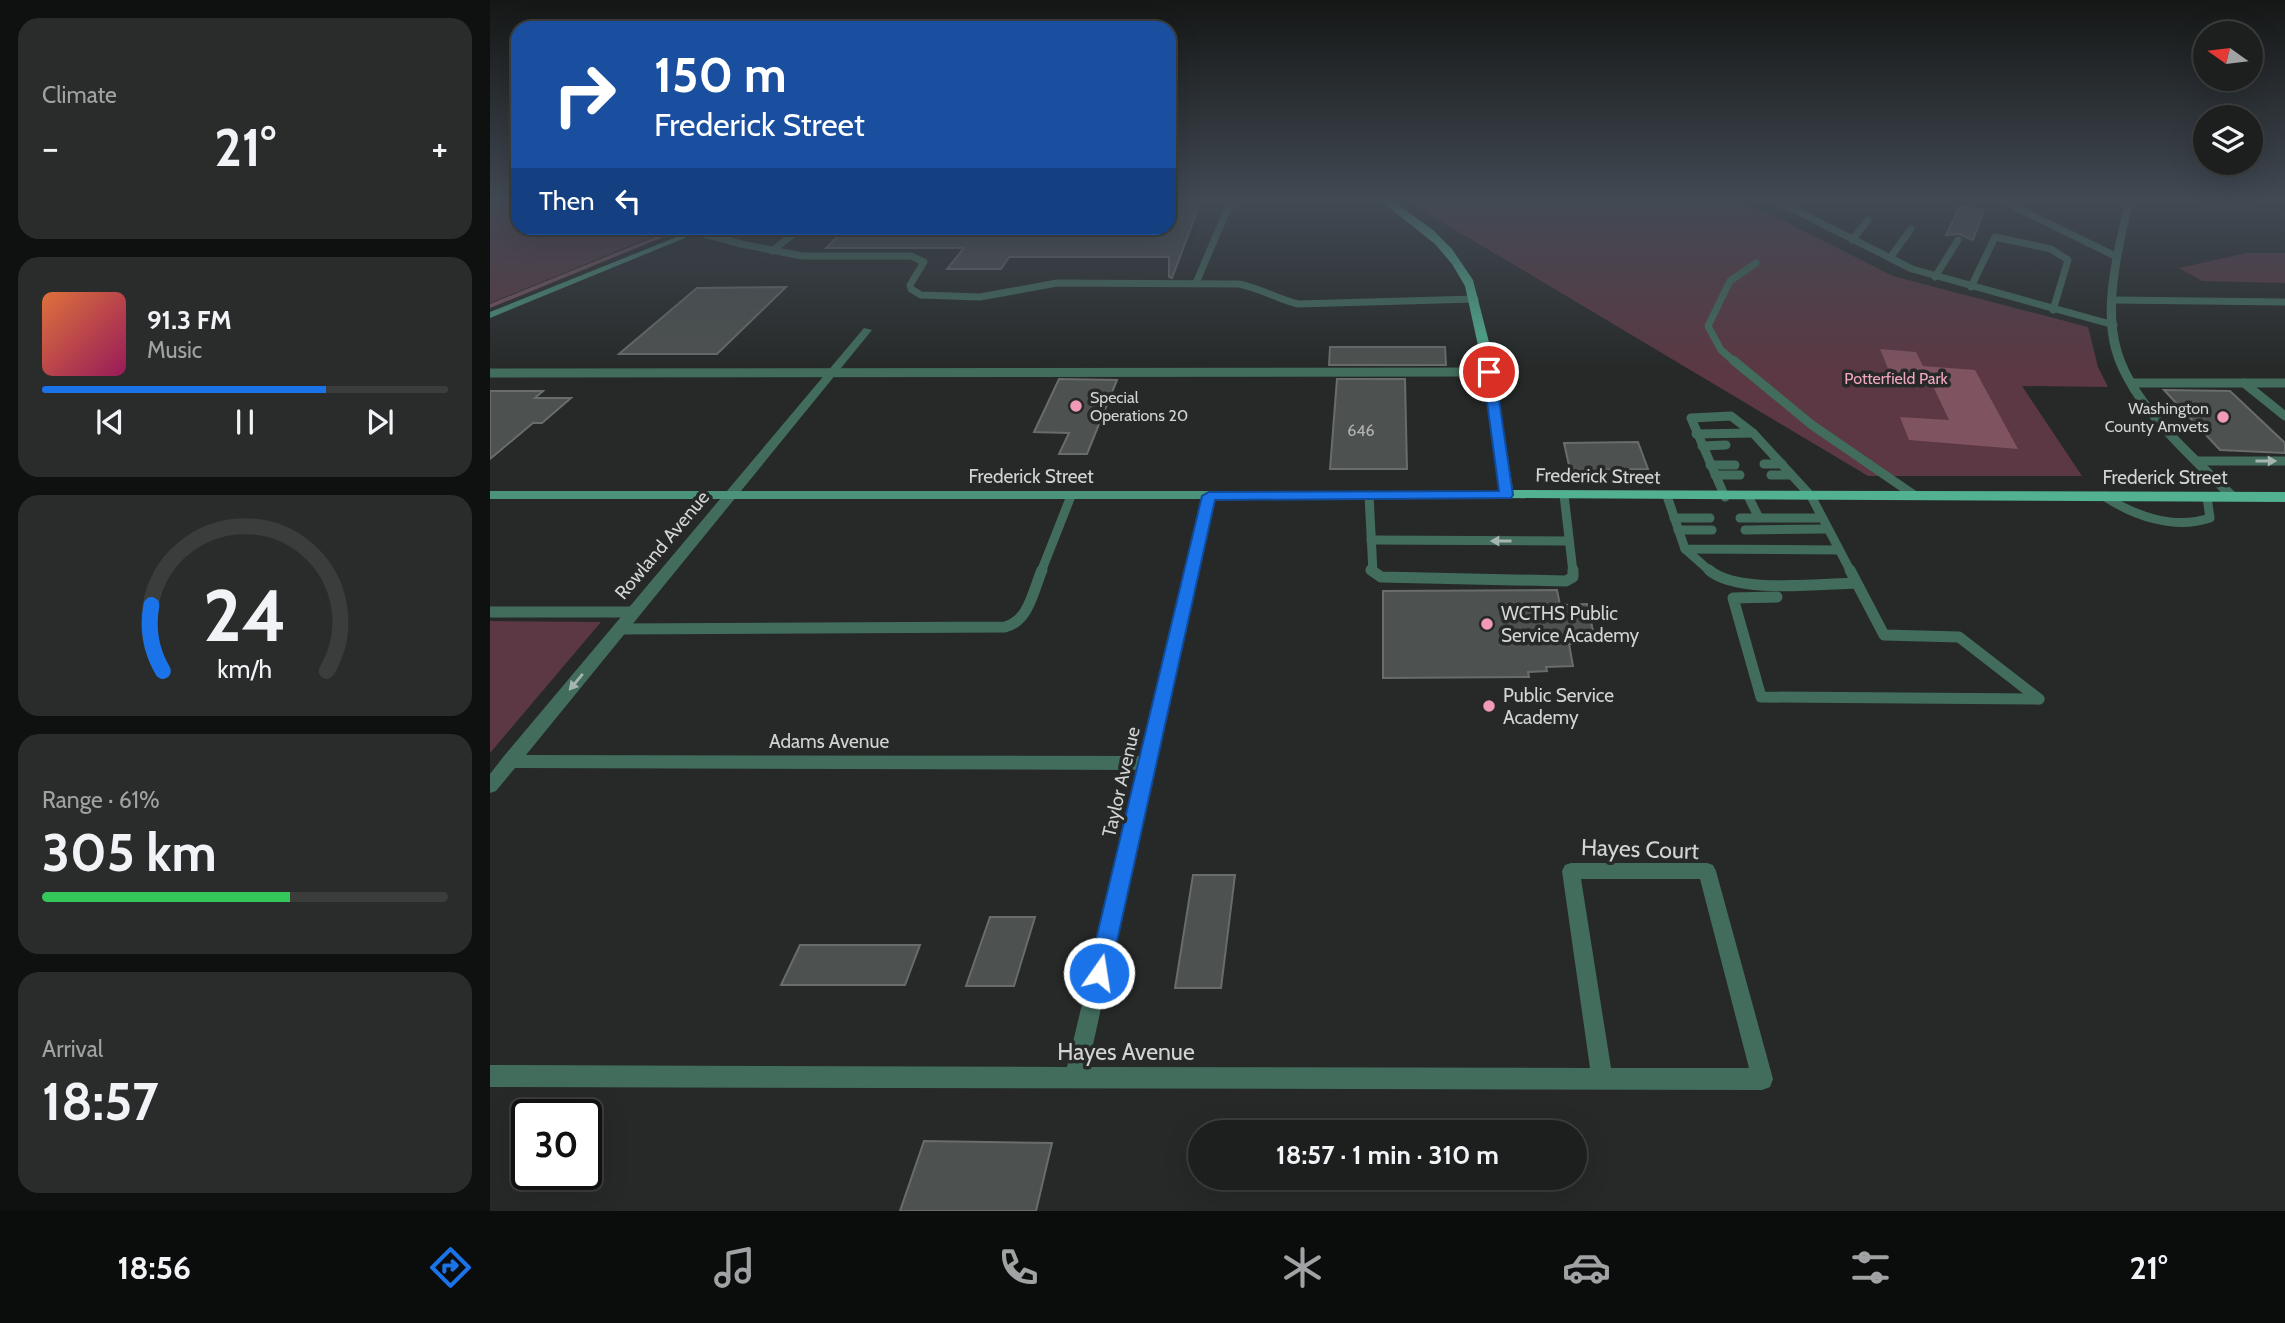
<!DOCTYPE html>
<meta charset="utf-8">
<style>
body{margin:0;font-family:Cabin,sans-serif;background:#292c2b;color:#f1f3f6;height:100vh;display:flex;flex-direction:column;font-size:26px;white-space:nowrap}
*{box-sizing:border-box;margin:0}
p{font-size:23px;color:#a0a2a4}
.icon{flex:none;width:38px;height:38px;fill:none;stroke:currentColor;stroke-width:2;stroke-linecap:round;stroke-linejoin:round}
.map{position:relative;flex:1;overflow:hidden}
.details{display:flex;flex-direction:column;gap:18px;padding:18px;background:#0f1110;width:490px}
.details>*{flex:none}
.guide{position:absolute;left:21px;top:21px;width:665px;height:214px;border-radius:21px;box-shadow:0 7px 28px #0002,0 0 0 2px #3a3d3c;background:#1a4fa0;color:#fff;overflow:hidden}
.needle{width:46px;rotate:284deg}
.buttons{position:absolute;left:1703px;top:21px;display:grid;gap:14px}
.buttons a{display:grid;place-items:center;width:70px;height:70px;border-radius:50%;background:#1c1f1e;box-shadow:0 7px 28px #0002,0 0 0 2px #3a3d3c;font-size:35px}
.speed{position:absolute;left:21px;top:1099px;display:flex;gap:14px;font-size:35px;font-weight:700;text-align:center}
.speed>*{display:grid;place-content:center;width:91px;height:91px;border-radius:50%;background:#1c1f1e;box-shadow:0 7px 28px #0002,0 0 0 2px #3a3d3c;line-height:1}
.speed .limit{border:4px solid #111;border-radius:10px;background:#fff;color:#111}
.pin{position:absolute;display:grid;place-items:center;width:60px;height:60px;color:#fff;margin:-30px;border:4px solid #fff;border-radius:50%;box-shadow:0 2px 7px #0007}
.me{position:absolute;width:77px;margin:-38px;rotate:13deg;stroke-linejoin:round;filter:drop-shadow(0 0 5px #0008)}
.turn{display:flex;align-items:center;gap:24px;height:147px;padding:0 28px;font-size:32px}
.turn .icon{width:91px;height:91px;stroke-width:2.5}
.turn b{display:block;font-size:49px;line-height:60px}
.then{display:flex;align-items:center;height:66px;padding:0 28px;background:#0003;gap:14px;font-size:26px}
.big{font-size:52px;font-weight:700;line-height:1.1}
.details .widget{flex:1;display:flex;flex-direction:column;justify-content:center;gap:10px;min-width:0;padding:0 24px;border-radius:21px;background:#292c2b}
.details .dial{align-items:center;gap:0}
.dial svg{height:182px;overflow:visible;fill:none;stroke:#3a3d3c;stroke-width:7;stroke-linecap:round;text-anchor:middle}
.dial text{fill:#f1f3f6;stroke:none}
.song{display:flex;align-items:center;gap:21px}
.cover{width:84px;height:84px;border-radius:10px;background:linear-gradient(135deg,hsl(20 70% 55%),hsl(330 70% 35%))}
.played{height:7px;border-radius:4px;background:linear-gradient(90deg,#1a73e8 70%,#3a3d3c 70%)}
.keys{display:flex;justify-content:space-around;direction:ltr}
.heat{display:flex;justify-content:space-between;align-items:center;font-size:38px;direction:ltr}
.charge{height:10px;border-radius:5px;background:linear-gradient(90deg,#34c759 61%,#3a3d3c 0)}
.trip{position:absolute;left:698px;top:1120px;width:399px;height:70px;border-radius:35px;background:#1c1f1e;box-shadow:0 7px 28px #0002,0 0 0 2px #3a3d3c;font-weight:700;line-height:70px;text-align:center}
.tabs{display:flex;height:112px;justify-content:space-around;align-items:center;background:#0b0c0c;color:#a0a2a4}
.tabs .icon{width:49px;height:49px}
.tabs .active{color:#1a73e8}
.tabs b{font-size:32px;color:#f1f3f6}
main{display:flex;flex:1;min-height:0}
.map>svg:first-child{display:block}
.green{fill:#5b3843}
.water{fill:#7f5360}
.building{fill:#4d514f;stroke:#686c6a;stroke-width:2}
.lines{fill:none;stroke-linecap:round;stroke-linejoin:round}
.lane-far2{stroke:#426d5d;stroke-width:7}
.lane-far1{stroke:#426d5d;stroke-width:9}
.lane{stroke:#426d5d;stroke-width:11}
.street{fill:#426d5d;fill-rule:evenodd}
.secondary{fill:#4b947b;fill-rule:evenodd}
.primary{fill:#51b191;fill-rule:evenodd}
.oneway{fill:#a7b5b0}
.route{fill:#1a73e8;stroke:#114b97;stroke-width:2}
.poi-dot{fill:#f09ab5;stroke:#262928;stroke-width:2.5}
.labels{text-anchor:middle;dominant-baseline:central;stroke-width:7;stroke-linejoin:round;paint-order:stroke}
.far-park-label{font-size:16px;fill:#f2a7be;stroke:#262928}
.far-poi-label{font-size:16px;fill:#d2d4d3;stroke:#262928;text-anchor:start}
.number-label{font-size:16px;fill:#b1b3b2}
.street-label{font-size:19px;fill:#d2d4d3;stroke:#262928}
.poi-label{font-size:19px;fill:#d2d4d3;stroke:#262928;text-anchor:start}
.near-street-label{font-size:23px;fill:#d2d4d3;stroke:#262928}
</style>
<main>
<section class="details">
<div class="widget"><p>Climate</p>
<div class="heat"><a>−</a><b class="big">21°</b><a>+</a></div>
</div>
<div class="widget">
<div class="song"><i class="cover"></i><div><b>91.3 FM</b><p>Music</p></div></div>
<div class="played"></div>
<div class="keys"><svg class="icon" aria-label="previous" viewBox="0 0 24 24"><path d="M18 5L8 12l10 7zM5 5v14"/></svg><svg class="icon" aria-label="pause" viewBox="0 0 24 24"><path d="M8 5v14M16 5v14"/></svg><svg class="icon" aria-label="next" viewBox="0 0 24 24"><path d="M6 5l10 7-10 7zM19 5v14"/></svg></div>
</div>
<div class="widget dial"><svg viewBox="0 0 100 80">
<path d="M14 69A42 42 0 1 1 86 69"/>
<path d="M14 69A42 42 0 0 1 9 40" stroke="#1a73e8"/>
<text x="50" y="56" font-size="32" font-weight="700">24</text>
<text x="50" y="72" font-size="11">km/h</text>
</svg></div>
<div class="widget"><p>Range · 61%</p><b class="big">305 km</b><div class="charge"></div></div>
<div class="widget"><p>Arrival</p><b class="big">18:57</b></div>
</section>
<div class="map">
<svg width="1795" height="1211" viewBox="0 0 1795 1211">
<rect width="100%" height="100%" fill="#262928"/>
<g class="green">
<path d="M28,201V228H184L0,303V202Z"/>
<path d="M917,201H1241L1280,214L1403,276L1598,327L1608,367L1618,387L1532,386L1592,476H1378Z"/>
<path d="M1757,253H1795V283L1712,281L1689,268Z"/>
<path d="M0,621L111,622L0,753Z"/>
</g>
<g class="water">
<path d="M182,230L188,231L0,308V304Z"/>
<path d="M1390,349L1426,352L1433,366L1485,370L1528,449L1419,440L1410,417L1459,420L1442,384L1403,381Z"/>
</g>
<g class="building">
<path d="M679,201H711L682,278L679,277V257H519L511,269H457L474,248H336L356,228H679Z"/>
<path d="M1470,206L1494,210L1483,240L1469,234L1456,235Z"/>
<path d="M296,287L227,354H129L207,288Z"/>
<path d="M840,347H955L956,365H839Z"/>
<path d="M569,379L627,380L597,454H569L579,433L544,432Z"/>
<path d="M847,379H915L917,469H840Z"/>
<path d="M1674,390L1740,391L1795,443V453L1730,450Z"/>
<path d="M0,391H53L45,398H81L52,423H43L0,459Z"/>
<path d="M1148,442L1158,469L1080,470L1074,443Z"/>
<path d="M1067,590L1070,605L1097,604L1106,644H1079L1083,666L1056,667L1057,671L1038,672L1039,677L893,678V591Z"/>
<path d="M703,875H745L731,988H685Z"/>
<path d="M500,917H545L524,986H476Z"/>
<path d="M310,945H430L415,985H291Z"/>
<path d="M434,1141L562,1143L546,1211H410Z"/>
</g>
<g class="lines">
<g class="lane-far2">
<path d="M1287,201L1422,269L1624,325"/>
<path d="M1513,201L1627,257"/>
<path d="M192,228L251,244L312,256H421L434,262L420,285L421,289L431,295L490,297L567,283L749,284C770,288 787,299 808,304L985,299"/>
<path d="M1362,240L1378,220"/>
<path d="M282,251L311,228"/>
<path d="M1400,258L1421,229"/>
<path d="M1445,277L1468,240"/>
<path d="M706,283L737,210L752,201"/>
<path d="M1481,287L1505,237L1561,249L1578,260L1563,310"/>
<path d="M1625,300L1795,302"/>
<path d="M1245,362L1231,350L1218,326L1240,281L1266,263"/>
</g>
<g class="lane-far1">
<path d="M1243,360L1322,425L1424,495"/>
<path d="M0,373L999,372"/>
<path d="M1643,383H1795"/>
<path d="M1754,383L1795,416"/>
<path d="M1206,434L1263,433"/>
<path d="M1212,446L1236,445"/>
<path d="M1708,461H1795"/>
<path d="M1274,464H1292"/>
<path d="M1220,465H1245"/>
<path d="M1225,475H1250"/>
<path d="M1281,475H1301"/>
<path d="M879,495L883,572"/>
<path d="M1074,495L1083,572"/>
<path d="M1177,496L1195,549L1349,550"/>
<path d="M1258,496L1269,518"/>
<path d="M1614,496C1644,516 1684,530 1720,518L1717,497"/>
<path d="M1235,497L1201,418L1241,416L1263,433L1321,496L1361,572"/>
<path d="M1184,518H1220"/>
<path d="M1250,518H1332"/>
<path d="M1188,530H1222"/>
<path d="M1255,530L1337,529"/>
<path d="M881,540L1079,541"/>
<path d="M1195,549L1221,572"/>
<path d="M551,572L581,496"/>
</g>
<g class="lane">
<path d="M881,570L891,577L1076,581L1083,577V570"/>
<path d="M1219,570C1246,594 1329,584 1366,583"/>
<path d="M1360,570L1394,635L1469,637L1549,699"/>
<path d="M1287,597L1243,598L1271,697L1549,699"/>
<path d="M0,612H144"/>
<path d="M129,629L515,627C539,621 543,591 552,570"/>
</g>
<g class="street">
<path d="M1635,201H1643C1633,247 1618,303 1631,349C1647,405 1708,455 1747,494L1749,497L1747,500H1739C1698,459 1636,406 1621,349C1609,302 1625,247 1635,201Z"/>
<path d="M374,328L382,330L36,755L651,756L713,496L715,493H723L725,496L598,1067L1100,1068L1072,871L1075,865L1081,863H1217L1223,865L1226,871L1283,1079L1280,1087L1272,1090L0,1087V1065L577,1067L648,770L25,768L6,791L0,793V774L14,756ZM1091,879H1210L1259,1068H1121Z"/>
</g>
<g class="secondary">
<path d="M209,228H219L0,318V312Z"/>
<path d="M0,491H1016L1022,495L1016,499H0Z"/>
</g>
<path class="primary" d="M891,201H903L943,230L962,249L983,280L1001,350L1023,490L1795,492V502L1011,498L989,350L975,286L962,264L945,244Z"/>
</g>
<defs><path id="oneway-solid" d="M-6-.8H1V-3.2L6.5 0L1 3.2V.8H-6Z" transform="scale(1.75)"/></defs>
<g class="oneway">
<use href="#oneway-solid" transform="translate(1776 461)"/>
<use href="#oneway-solid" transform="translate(1011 541) rotate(-180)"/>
<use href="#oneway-solid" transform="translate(86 682) rotate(130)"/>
</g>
<linearGradient id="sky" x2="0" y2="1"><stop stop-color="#151716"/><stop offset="0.54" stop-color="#414953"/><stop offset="1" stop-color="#414953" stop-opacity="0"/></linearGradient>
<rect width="1795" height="371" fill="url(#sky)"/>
<path class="route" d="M999,369L1005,372L1023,495L1021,498L725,500L620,973L617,980L609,984L601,980L598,973L712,496L719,492L1009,491L993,372Z"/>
<g class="poi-dot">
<circle cx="586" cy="406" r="7"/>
<circle cx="1733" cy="417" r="7"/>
<circle cx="997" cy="624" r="7"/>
<circle cx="999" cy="706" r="7"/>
</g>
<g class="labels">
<g class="far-park-label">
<text x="1406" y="378">Potterfield Park</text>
</g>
<g class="far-poi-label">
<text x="600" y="397">Special<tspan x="600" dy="18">Operations 20</tspan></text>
<text x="1719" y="408" text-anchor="end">Washington<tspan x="1719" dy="18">County Amvets</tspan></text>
</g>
<g class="number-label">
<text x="871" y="430">646</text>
</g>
<g class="street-label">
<text x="541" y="476">Frederick Street</text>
<text transform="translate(1108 476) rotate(1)">Frederick Street</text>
<text x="1675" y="477">Frederick Street</text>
<text transform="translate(172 545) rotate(-50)">Rowland Avenue</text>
<text x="339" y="741">Adams Avenue</text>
<text transform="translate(631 782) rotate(-77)">Taylor Avenue</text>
</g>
<g class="poi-label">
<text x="1011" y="613">WCTHS Public<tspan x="1011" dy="22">Service Academy</tspan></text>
<text x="1013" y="695">Public Service<tspan x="1013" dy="22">Academy</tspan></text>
</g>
<g class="near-street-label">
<text transform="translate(1150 849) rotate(2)">Hayes Court</text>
<text x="636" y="1052">Hayes Avenue</text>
</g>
</g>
</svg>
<div class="buttons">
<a><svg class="needle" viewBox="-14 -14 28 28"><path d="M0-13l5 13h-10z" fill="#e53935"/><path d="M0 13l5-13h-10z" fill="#a0a2a4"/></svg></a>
<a><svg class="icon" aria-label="layers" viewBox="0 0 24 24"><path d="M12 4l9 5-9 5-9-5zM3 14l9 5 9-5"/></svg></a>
</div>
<div class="speed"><div class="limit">30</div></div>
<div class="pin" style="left:999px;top:372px;background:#d93025"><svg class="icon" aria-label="arrive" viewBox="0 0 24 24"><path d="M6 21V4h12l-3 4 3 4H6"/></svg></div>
<svg class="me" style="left:609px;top:973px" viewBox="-20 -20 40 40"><circle r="17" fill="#1a73e8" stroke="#fff" stroke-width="3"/><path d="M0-11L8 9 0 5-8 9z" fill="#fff"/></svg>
<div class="trip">18:57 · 1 min · 310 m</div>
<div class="guide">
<div class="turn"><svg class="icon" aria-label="right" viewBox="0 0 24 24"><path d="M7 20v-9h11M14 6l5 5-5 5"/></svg><div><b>150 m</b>Frederick Street</div></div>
<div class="then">Then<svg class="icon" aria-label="left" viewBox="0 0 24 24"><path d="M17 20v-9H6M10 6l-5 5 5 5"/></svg></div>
</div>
</div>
</main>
<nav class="tabs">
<b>18:56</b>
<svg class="icon active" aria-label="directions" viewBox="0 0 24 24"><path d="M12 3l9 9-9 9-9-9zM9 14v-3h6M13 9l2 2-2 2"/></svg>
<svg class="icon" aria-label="music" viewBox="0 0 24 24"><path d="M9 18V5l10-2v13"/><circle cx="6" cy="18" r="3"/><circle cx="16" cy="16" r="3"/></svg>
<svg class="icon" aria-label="phone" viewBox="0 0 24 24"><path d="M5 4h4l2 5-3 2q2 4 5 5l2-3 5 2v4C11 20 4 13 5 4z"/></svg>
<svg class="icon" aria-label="climate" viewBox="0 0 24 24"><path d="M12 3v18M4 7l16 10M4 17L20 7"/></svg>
<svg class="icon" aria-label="car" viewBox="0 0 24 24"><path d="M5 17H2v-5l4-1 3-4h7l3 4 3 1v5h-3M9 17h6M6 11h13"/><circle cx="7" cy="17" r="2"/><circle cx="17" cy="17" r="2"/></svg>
<svg class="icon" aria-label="filters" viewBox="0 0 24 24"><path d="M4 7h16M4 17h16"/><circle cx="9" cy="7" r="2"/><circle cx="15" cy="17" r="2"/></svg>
<b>21°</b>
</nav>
